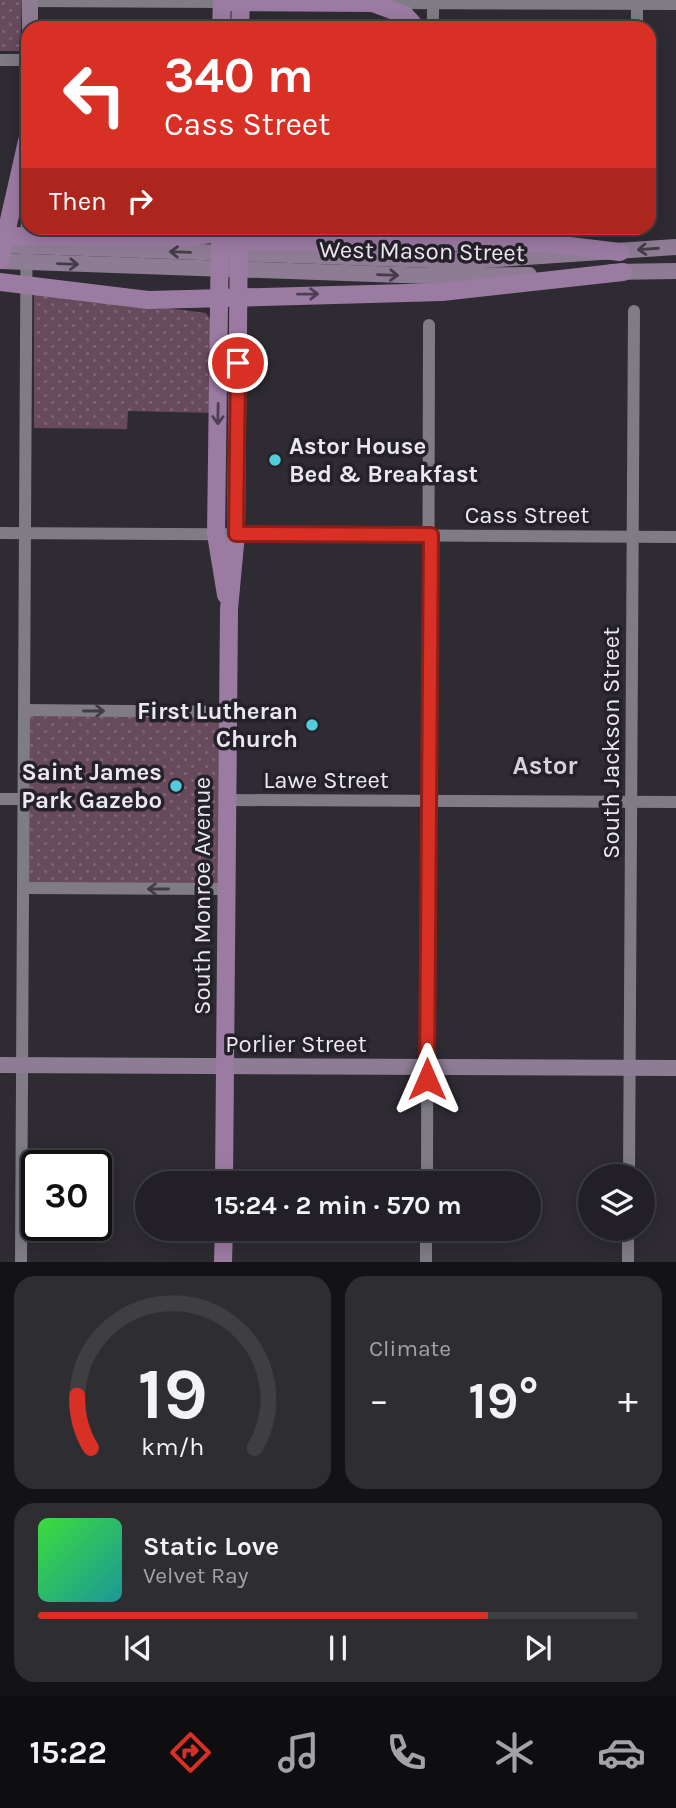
<!DOCTYPE html>
<meta charset="utf-8">
<style>
body{margin:0;font-family:Karla,sans-serif;background:#2e2d32;color:#f1f3f6;height:100vh;display:flex;flex-direction:column;font-size:26px;white-space:nowrap}
*{box-sizing:border-box;margin:0}
p{font-size:23px;color:#a2a3a7}
.icon{flex:none;width:38px;height:38px;fill:none;stroke:currentColor;stroke-width:2;stroke-linecap:round;stroke-linejoin:round}
.map{position:relative;height:1262px;overflow:hidden}
.sheet{display:flex;flex-direction:column;gap:14px;padding:14px;background:#131215;flex:1}
.sheet>*{flex:none}
.banner{position:absolute;left:21px;top:21px;width:635px;height:214px;border-radius:21px;box-shadow:0 4px 18px #0003,0 0 0 2px #3f3e43;background:#d93025;color:#fff;overflow:hidden}
.buttons{position:absolute;left:578px;top:1164px;display:grid;gap:14px}
.buttons a{display:grid;place-items:center;width:77px;height:77px;border-radius:50%;background:#222026;box-shadow:0 4px 18px #0003,0 0 0 2px #3f3e43;font-size:35px}
.speed{position:absolute;left:21px;top:1150px;display:flex;gap:14px;font-size:35px;font-weight:700;text-align:center}
.speed>*{display:grid;place-content:center;width:91px;height:91px;border-radius:50%;background:#222026;box-shadow:0 4px 18px #0003,0 0 0 2px #3f3e43;line-height:1}
.speed .limit{border:4px solid #111;border-radius:10px;background:#fff;color:#111}
.pin{position:absolute;display:grid;place-items:center;width:60px;height:60px;color:#fff;margin:-30px;border:4px solid #fff;border-radius:50%;box-shadow:0 2px 7px #0007}
.me{position:absolute;width:77px;margin:-38px;rotate:0deg;stroke-linejoin:round;filter:drop-shadow(0 0 5px #0008)}
.turn{display:flex;align-items:center;gap:24px;height:147px;padding:0 28px;font-size:32px}
.turn .icon{width:91px;height:91px;stroke-width:2.5}
.turn b{display:block;font-size:49px;line-height:60px}
.then{display:flex;align-items:center;height:66px;padding:0 28px;background:#0003;gap:14px;font-size:26px}
.big{font-size:52px;font-weight:700;line-height:1.1}
.sheet .widget{flex:1;display:flex;flex-direction:column;justify-content:center;gap:10px;min-width:0;padding:0 24px;border-radius:21px;background:#2e2d32}
.sheet .dial{align-items:center;gap:0}
.dial svg{height:182px;overflow:visible;fill:none;stroke:#3f3e43;stroke-width:7;stroke-linecap:round;text-anchor:middle}
.dial text{fill:#f1f3f6;stroke:none}
.song{display:flex;align-items:center;gap:21px}
.cover{width:84px;height:84px;border-radius:10px;background:linear-gradient(135deg,hsl(120 70% 55%),hsl(180 70% 35%))}
.played{height:7px;border-radius:4px;background:linear-gradient(90deg,#d93025 75%,#3f3e43 75%)}
.keys{display:flex;justify-content:space-around;direction:ltr}
.heat{display:flex;justify-content:space-between;align-items:center;font-size:38px;direction:ltr}
.sheet .tiles{flex:1;display:grid;gap:14px;grid-template-columns:1fr 1fr}
.widget:last-child{grid-column:span 2}
.trip{position:absolute;left:135px;top:1171px;width:406px;height:70px;border-radius:35px;background:#222026;box-shadow:0 4px 18px #0003,0 0 0 2px #3f3e43;font-weight:700;line-height:70px;text-align:center}
.tabs{display:flex;height:112px;justify-content:space-around;align-items:center;background:#0e0d0f;color:#a2a3a7}
.tabs .icon{width:49px;height:49px}
.tabs .on{color:#d93025}
.tabs b{font-size:32px;color:#f1f3f6}
.map>svg:first-child{display:block}
.park{fill:url(#park-dots)}
.lines{fill:none;stroke-linecap:round;stroke-linejoin:round}
.street{stroke:#807c86;stroke-width:12}
.secondary{stroke:#8e7c95;stroke-width:16}
.primary{stroke:#9c7ba3;stroke-width:18}
.oneway{stroke:#443c49}
.oneway2{stroke:#4e4054}
.oneway3{stroke:#403c45}
.route-casing{stroke:#8d1f18;stroke-width:18}
.route{stroke:#d93025;stroke-width:12}
.poi-dot{fill:#53cbdb;stroke:#242129;stroke-width:2.5}
.labels{text-anchor:middle;dominant-baseline:central;stroke-width:7;stroke-linejoin:round;paint-order:stroke}
.street-label{font-size:24px;fill:#ebe9ef;stroke:#242129}
.poi-label{font-size:24px;font-weight:bold;fill:#ebe9ef;stroke:#242129;text-anchor:end}
.neighbourhood-label{font-size:26px;font-weight:bold;fill:#d5d2dd;stroke:#242129}
</style>
<div class="map">
<svg width="676" height="1262" viewBox="0 0 676 1262">
<defs>
<pattern id="park-dots" width="8" height="8" patternUnits="userSpaceOnUse" patternTransform="scale(1.75)"><rect width="8" height="8" fill="#684a5d"/><path d="M2 2h.1M6 6h.1" fill="none" stroke="#7e6475" stroke-width="1.8" stroke-linecap="round"/></pattern>
</defs>
<rect width="100%" height="100%" fill="#2e2b33"/>
<g class="park">
<path d="M0,0H22L20,51H0Z"/>
<path d="M34,291L206,313L211,321L212,413L128,411L127,429L34,428Z"/>
<path d="M26,710L228,712L226,889L25,888Z"/>
</g>
<g class="lines">
<g class="street">
<path d="M30,1L222,2"/>
<path d="M382,3L676,4"/>
<path d="M433,28V0"/>
<path d="M637,28V0"/>
<path d="M0,60H28"/>
<path d="M0,533L676,537"/>
<path d="M26,710L228,712"/>
<path d="M0,799H25"/>
<path d="M227,800L676,802"/>
<path d="M24,888L226,889"/>
<path d="M629,1176L634,311"/>
<path d="M427,1183L429,325"/>
<path d="M21,1262L27,163"/>
<path d="M426,1262V1228"/>
<path d="M628,1262V1228"/>
</g>
<g class="secondary">
<path d="M30,28V0"/>
<path d="M0,245L431,260H482L676,247"/>
<path d="M0,261L430,276L529,275"/>
<path d="M611,272L676,271"/>
<path d="M0,1065L676,1068"/>
</g>
<g class="primary">
<path d="M222,2L373,3L405,15L417,28"/>
<path d="M221,28L222,0"/>
<path d="M240,28L241,0"/>
<path d="M220,228L216,534L226,595"/>
<path d="M0,236L188,237L257,228"/>
<path d="M220,241L544,243L620,252"/>
<path d="M0,260L27,141"/>
<path d="M0,282L148,300L188,299L442,292L623,272"/>
<path d="M224,1183L229,609L236,534L239,228"/>
<path d="M223,1262L224,1228"/>
</g>
</g>
<defs><path id="oneway-shaft" d="M-6 0H5M1.5-3L5.5 0L1.5 3" fill="none" stroke-width="1.6" stroke-linecap="round" stroke-linejoin="round" transform="scale(1.75)"/></defs>
<g class="oneway">
<use href="#oneway-shaft" transform="translate(648 249) rotate(176)"/>
<use href="#oneway-shaft" transform="translate(180 252) rotate(-178)"/>
<use href="#oneway-shaft" transform="translate(68 264) rotate(2)"/>
<use href="#oneway-shaft" transform="translate(388 275) rotate(2)"/>
</g>
<g class="oneway2">
<use href="#oneway-shaft" transform="translate(308 294) rotate(-1)"/>
<use href="#oneway-shaft" transform="translate(218 414) rotate(91)"/>
</g>
<g class="oneway3">
<use href="#oneway-shaft" transform="translate(94 711)"/>
<use href="#oneway-shaft" transform="translate(158 889) rotate(-180)"/>
</g>
<g class="lines">
<defs>
<path id="route" d="M238,363L236,534L431,535L427,1079"/>
</defs>
<use href="#route" class="route-casing"/>
<use href="#route" class="route"/>
</g>
<g class="poi-dot">
<circle cx="275" cy="460" r="7"/>
<circle cx="312" cy="725" r="7"/>
<circle cx="176" cy="786" r="7"/>
</g>
<g class="labels">
<g class="street-label">
<text transform="translate(422 251) rotate(1)">West Mason Street</text>
<text x="527" y="515">Cass Street</text>
<text transform="translate(611 743) rotate(-90)">South Jackson Street</text>
<text x="326" y="780">Lawe Street</text>
<text transform="translate(202 896) rotate(-90)">South Monroe Avenue</text>
<text x="296" y="1044">Porlier Street</text>
</g>
<g class="poi-label">
<text x="289" y="446" text-anchor="start">Astor House<tspan x="289" dy="28">Bed &amp; Breakfast</tspan></text>
<text x="298" y="711">First Lutheran<tspan x="298" dy="28">Church</tspan></text>
<text x="162" y="772">Saint James<tspan x="162" dy="28">Park Gazebo</tspan></text>
</g>
<g class="neighbourhood-label">
<text x="545" y="765">Astor</text>
</g>
</g>
</svg>
<div class="buttons">
<a><svg class="icon" aria-label="layers" viewBox="0 0 24 24"><path d="M12 4l9 5-9 5-9-5zM3 14l9 5 9-5"/></svg></a>
</div>
<div class="speed"><div class="limit">30</div></div>
<div class="pin" style="left:238px;top:363px;background:#d93025"><svg class="icon" aria-label="arrive" viewBox="0 0 24 24"><path d="M6 21V4h12l-3 4 3 4H6"/></svg></div>
<svg class="me" style="left:427px;top:1079px" viewBox="-20 -20 40 40"><path d="M0-17L14 15 0 8-14 15z" fill="#d93025" stroke="#fff" stroke-width="4"/></svg>
<div class="trip">15:24 · 2 min · 570 m</div>
<div class="banner">
<div class="turn"><svg class="icon" aria-label="left" viewBox="0 0 24 24"><path d="M17 20v-9H6M10 6l-5 5 5 5"/></svg><div><b>340 m</b>Cass Street</div></div>
<div class="then">Then<svg class="icon" aria-label="right" viewBox="0 0 24 24"><path d="M7 20v-9h11M14 6l5 5-5 5"/></svg></div>
</div>
</div>
<section class="sheet">
<div class="tiles">
<div class="widget dial"><svg viewBox="0 0 100 80">
<path d="M14 69A42 42 0 1 1 86 69"/>
<path d="M14 69A42 42 0 0 1 8 46" stroke="#d93025"/>
<text x="50" y="56" font-size="32" font-weight="700">19</text>
<text x="50" y="72" font-size="11">km/h</text>
</svg></div>
<div class="widget"><p>Climate</p>
<div class="heat"><a>−</a><b class="big">19°</b><a>+</a></div>
</div>
<div class="widget">
<div class="song"><i class="cover"></i><div><b>Static Love</b><p>Velvet Ray</p></div></div>
<div class="played"></div>
<div class="keys"><svg class="icon" aria-label="previous" viewBox="0 0 24 24"><path d="M18 5L8 12l10 7zM5 5v14"/></svg><svg class="icon" aria-label="pause" viewBox="0 0 24 24"><path d="M8 5v14M16 5v14"/></svg><svg class="icon" aria-label="next" viewBox="0 0 24 24"><path d="M6 5l10 7-10 7zM19 5v14"/></svg></div>
</div>
</div>
</section>
<nav class="tabs">
<b>15:22</b>
<svg class="icon on" aria-label="directions" viewBox="0 0 24 24"><path d="M12 3l9 9-9 9-9-9zM9 14v-3h6M13 9l2 2-2 2"/></svg>
<svg class="icon" aria-label="music" viewBox="0 0 24 24"><path d="M9 18V5l10-2v13"/><circle cx="6" cy="18" r="3"/><circle cx="16" cy="16" r="3"/></svg>
<svg class="icon" aria-label="phone" viewBox="0 0 24 24"><path d="M5 4h4l2 5-3 2q2 4 5 5l2-3 5 2v4C11 20 4 13 5 4z"/></svg>
<svg class="icon" aria-label="climate" viewBox="0 0 24 24"><path d="M12 3v18M4 7l16 10M4 17L20 7"/></svg>
<svg class="icon" aria-label="car" viewBox="0 0 24 24"><path d="M5 17H2v-5l4-1 3-4h7l3 4 3 1v5h-3M9 17h6M6 11h13"/><circle cx="7" cy="17" r="2"/><circle cx="17" cy="17" r="2"/></svg>
</nav>
